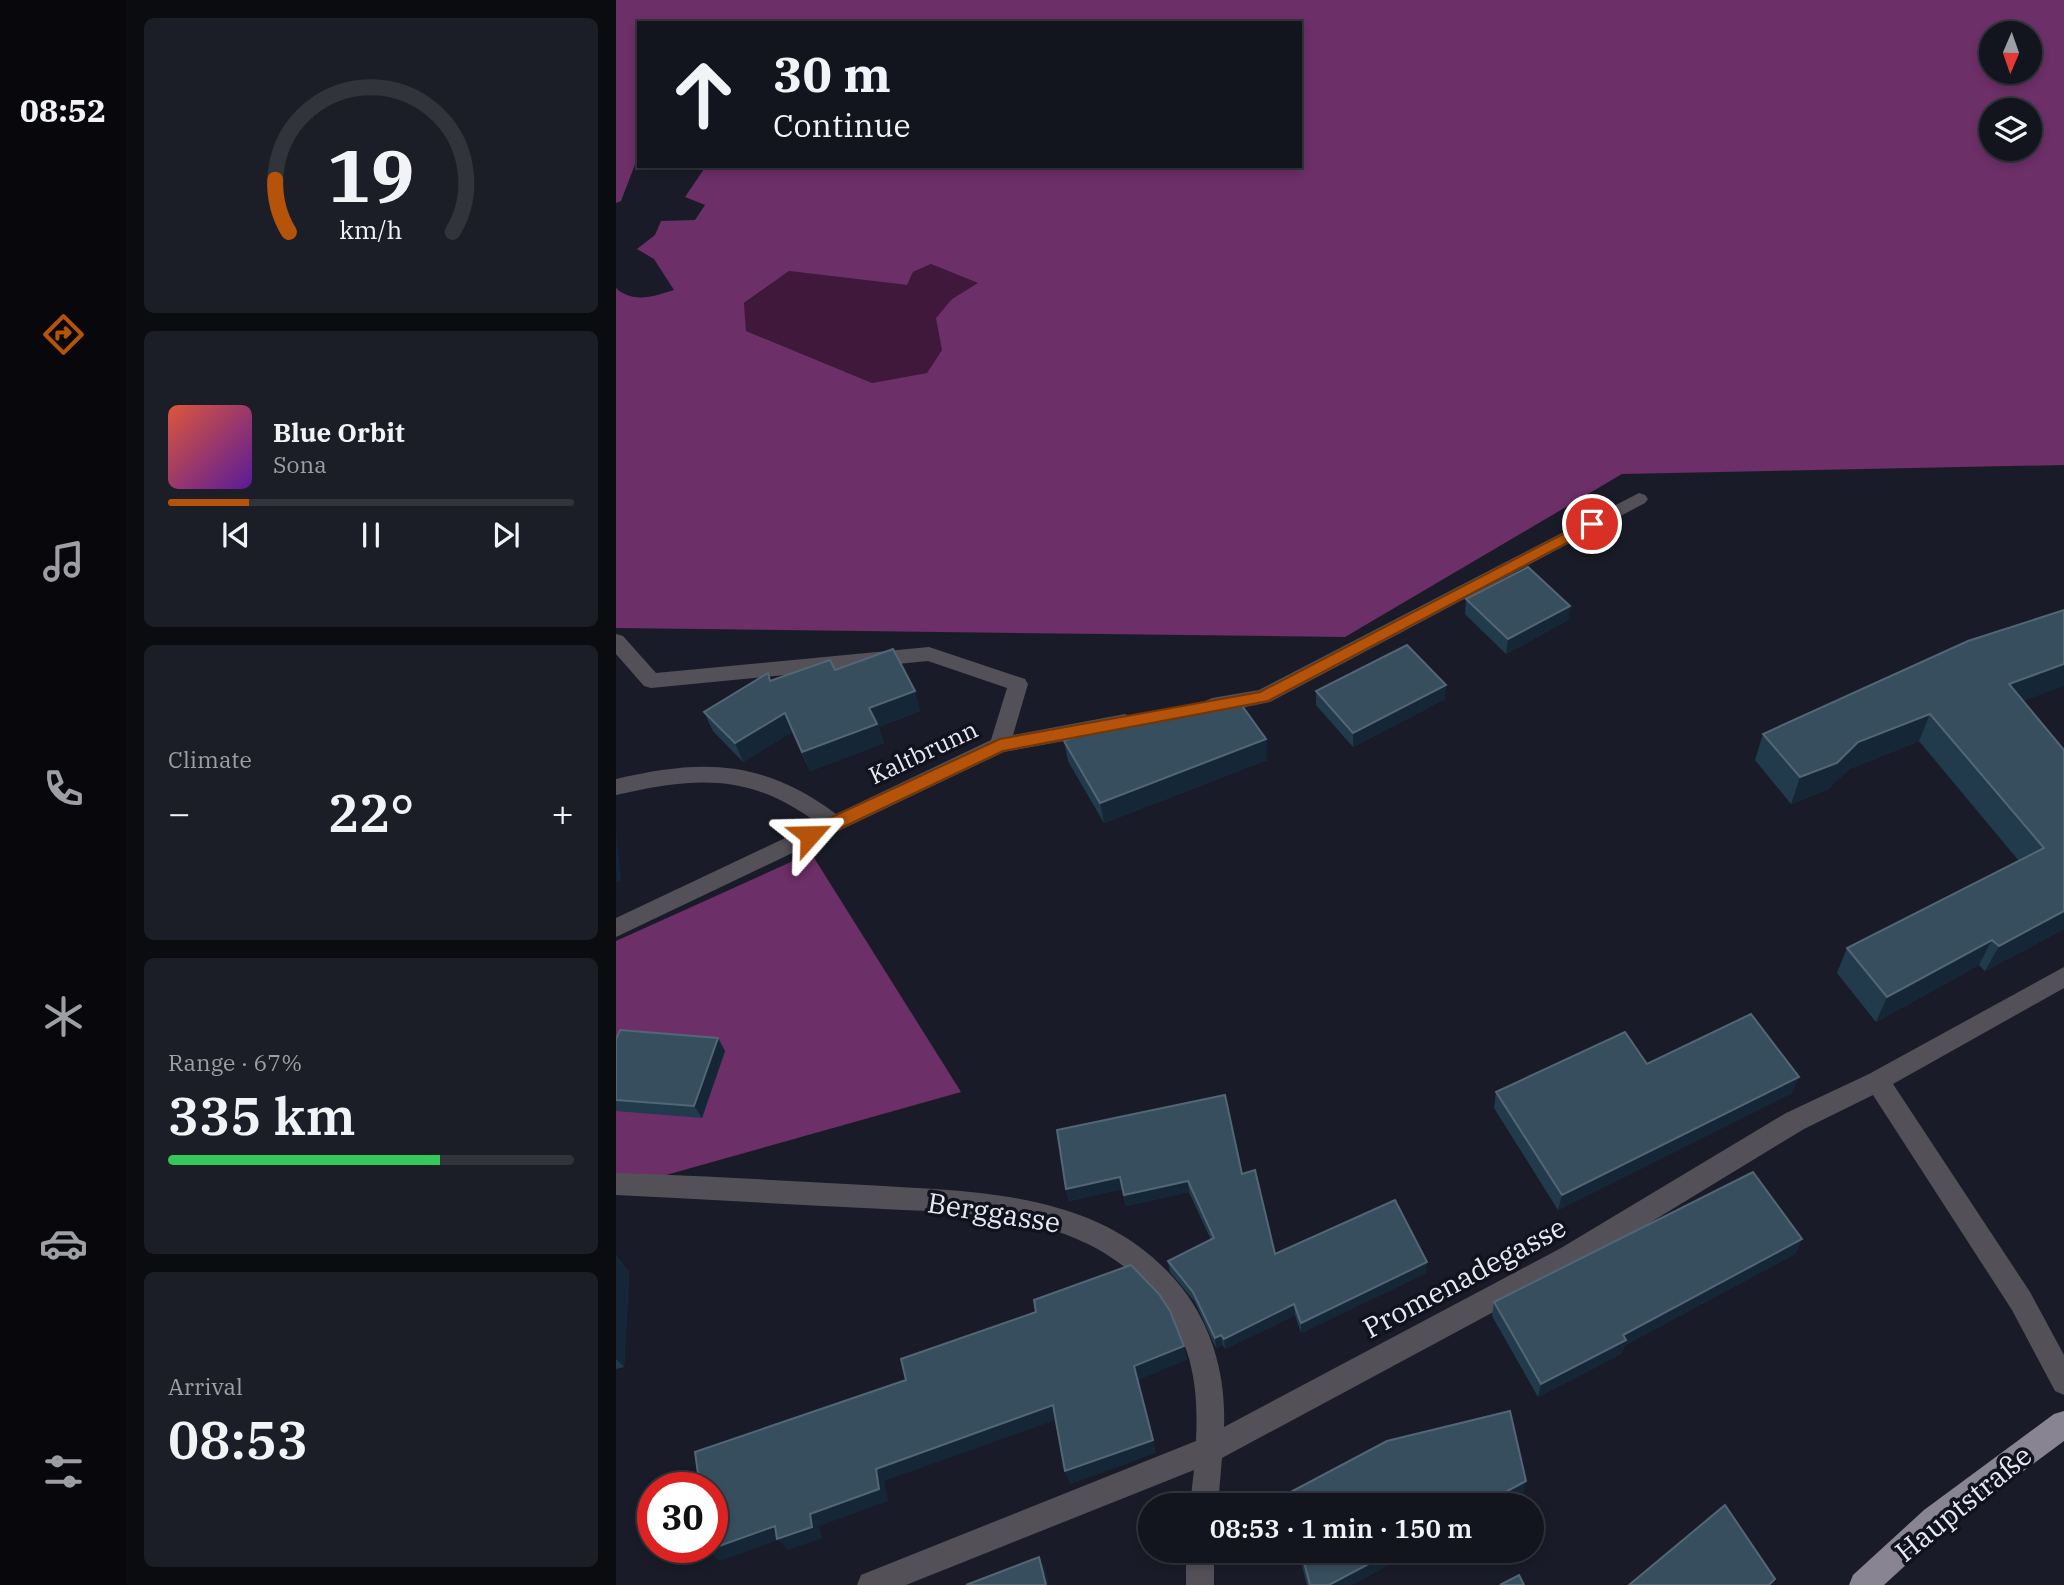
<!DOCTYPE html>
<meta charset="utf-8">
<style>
body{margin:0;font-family:"IBM Plex Serif",serif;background:#1c1e27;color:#f1f3f6;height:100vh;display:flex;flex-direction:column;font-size:26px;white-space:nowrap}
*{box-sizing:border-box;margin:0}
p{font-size:23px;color:#9d9fa4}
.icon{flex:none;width:38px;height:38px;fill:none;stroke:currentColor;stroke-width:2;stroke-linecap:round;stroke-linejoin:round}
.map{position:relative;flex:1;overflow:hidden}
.sheet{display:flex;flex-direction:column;gap:18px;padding:18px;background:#0a0c10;width:490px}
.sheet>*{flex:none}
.top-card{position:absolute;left:21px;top:21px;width:665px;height:147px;border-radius:0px;box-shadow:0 4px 10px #0003,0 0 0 2px #32343c;background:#13151e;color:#f1f3f6;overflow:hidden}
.needle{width:46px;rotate:182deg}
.buttons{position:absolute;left:1363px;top:21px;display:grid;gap:14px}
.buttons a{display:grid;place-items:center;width:63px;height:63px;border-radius:50%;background:#13151e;box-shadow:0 4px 10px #0003,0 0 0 2px #32343c;font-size:35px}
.speed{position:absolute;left:21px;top:1472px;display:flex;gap:14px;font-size:35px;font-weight:700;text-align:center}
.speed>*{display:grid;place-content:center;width:91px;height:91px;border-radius:50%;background:#13151e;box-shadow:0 4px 10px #0003,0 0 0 2px #32343c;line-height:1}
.speed .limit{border:10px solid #d22;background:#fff;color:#111}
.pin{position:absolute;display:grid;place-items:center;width:60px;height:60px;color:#fff;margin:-30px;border:4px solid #fff;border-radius:50%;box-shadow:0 2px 7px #0007}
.me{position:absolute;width:77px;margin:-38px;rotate:65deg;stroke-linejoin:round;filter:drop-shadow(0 0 5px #0008)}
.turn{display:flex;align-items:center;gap:24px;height:147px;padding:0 21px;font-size:32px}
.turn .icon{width:91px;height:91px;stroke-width:2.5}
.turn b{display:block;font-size:49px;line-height:60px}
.big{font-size:52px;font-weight:600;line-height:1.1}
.sheet .card{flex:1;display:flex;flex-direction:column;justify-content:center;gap:10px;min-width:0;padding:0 24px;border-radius:10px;background:#1c1e27}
.sheet .dial{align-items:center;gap:0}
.dial svg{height:182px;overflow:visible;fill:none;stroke:#32343c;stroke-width:7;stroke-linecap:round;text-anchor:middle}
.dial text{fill:#f1f3f6;stroke:none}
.song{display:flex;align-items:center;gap:21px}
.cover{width:84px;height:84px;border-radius:10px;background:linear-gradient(135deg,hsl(10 70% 55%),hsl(270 70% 35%))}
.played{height:7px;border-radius:4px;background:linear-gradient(90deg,#b45309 20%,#32343c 20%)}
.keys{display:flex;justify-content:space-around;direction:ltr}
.heat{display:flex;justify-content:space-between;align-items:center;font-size:38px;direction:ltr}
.charge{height:10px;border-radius:5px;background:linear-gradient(90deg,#34c759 67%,#32343c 0)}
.trip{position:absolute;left:522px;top:1493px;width:406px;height:70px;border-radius:35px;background:#13151e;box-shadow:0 4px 10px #0003,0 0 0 2px #32343c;font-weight:600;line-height:70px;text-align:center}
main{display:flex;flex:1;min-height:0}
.tab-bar{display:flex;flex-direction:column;width:126px;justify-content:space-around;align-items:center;background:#08080c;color:#9d9fa4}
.tab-bar .icon{width:49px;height:49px}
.tab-bar .selected{color:#b45309}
.tab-bar b{font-size:32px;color:#f1f3f6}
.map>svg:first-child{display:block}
.green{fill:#3f183b}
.forest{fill:#6c2f67;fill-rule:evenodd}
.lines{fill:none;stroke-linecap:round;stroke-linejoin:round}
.minor{fill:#535157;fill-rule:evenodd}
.major{fill:#888491;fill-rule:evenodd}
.wall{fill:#223b4c}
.shaded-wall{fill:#152736}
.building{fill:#374e5e;stroke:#536675;stroke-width:2}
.route{fill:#b45309;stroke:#753606;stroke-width:2}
.labels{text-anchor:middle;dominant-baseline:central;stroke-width:7;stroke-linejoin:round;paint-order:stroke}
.street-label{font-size:24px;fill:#e7eaf2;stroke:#10131e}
.near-street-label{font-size:28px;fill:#e7eaf2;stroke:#10131e}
</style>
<main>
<nav class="tab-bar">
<b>08:52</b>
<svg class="icon selected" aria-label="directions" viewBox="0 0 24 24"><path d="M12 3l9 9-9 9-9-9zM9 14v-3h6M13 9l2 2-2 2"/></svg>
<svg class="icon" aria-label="music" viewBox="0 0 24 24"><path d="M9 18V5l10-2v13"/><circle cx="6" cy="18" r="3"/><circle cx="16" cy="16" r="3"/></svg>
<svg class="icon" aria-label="phone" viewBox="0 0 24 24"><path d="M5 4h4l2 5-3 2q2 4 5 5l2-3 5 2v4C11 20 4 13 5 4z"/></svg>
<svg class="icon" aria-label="climate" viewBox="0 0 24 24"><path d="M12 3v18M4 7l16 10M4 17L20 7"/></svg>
<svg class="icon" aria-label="car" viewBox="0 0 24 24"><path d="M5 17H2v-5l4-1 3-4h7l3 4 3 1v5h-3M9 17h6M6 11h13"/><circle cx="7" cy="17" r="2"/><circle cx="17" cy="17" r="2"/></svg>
<svg class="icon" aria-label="filters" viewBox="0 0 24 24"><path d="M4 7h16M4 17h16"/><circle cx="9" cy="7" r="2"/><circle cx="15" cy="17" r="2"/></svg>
</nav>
<section class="sheet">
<div class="card dial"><svg viewBox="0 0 100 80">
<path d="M14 69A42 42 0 1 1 86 69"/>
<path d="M14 69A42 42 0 0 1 8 46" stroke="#b45309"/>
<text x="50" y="56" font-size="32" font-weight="700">19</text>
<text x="50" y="72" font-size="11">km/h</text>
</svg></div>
<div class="card">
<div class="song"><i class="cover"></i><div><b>Blue Orbit</b><p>Sona</p></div></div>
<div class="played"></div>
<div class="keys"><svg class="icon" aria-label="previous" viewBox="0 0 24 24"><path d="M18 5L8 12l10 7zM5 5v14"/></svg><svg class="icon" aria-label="pause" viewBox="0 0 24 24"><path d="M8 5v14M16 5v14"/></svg><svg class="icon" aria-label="next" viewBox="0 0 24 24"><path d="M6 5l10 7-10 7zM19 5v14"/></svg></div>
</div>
<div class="card"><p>Climate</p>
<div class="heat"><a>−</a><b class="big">22°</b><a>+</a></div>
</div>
<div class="card"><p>Range · 67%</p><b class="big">335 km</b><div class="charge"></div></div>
<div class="card"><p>Arrival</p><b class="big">08:53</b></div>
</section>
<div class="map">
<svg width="1448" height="1585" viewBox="0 0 1448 1585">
<rect width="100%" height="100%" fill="#191c28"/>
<path class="green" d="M315,264L363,283L336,299L326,350L311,373L256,383L130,331L128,304L173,271L291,285L297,272Z"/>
<g class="forest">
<path d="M0,0H1448V465L1006,474L729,637L0,628V288C17,304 39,296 58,290L38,259L21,249L39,235L45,221L79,220L89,205L69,197L90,166H684V23H23V154L5,201L0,203ZM1376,33H1414V72H1376ZM1376,110H1414V149H1376ZM315,264L362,283L336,299L320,318L326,350L311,373L256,383L130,331L128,303L173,271L291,285L297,272Z"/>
<path d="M195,853L345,1092L0,1189V941Z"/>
</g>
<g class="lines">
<g class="minor">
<path d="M1023,493L1029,495L1032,499L1029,503L654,702L596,714L589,711L586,706L589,701L596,698L643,690Z"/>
<path d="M0,634L7,636L40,673L313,647L409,679L412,684L397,735L509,714L516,717L519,722L516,727L509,730L388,752L0,937V918L201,823C134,772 78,777 0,795V779C86,759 146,759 220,814L375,740L391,688L312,661L35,688L28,686L0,654Z"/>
<path d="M1448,967V988L1277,1084L1414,1292L1448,1355V1395L1439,1391L1396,1310L1257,1095L1188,1129L963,1266L606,1458L602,1505H574L578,1470L290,1585H241L245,1575L580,1441C583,1383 575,1334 534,1290C458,1209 351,1214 248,1208C166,1204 83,1199 0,1195V1173L31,1174C104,1177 176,1181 249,1185C362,1192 489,1190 566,1288C597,1328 610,1377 608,1427L945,1248L1170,1113L1253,1074Z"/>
<rect x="570" y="1550" width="28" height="35"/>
</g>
<path class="major" d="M1448,1411V1441L1328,1530L1268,1585H1233L1237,1575L1308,1510L1438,1414Z"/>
</g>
<g class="wall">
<path d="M850,599L954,606L952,620L890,654L849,614Z"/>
<path d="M219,670L299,691L304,711L262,727L268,743L194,771L176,732L127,762L97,731L88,712L155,681Z"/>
<path d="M700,691L829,699L737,747L700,705Z"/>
<path d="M1407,701L1448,750V929L1369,971L1363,965L1260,1022L1221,973L1231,948L1403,861L1303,741L1233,769L1211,790L1175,804L1139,760L1147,734Z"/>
<path d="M448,741L651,760L488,823L452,761Z"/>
<path d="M102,1038L109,1051L86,1118L0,1111V1039Z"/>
<path d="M1031,1064L1176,1093L942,1210L878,1108L880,1092Z"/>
<path d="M626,1174L659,1254L810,1273L685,1333L679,1315L609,1349L607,1345L600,1348L579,1302L554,1272L552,1261L595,1240L573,1192L510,1206L506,1189L453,1201L450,1189Z"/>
<path d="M1186,1239L1179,1254L1009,1345L1005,1354L922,1397L876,1316L878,1302Z"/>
<path d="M0,1256L13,1272L8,1367L0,1369Z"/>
<path d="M682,1550H801L735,1585H691Z"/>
</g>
<g class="shaded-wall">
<path d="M954,606L952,620L890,654L892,639Z"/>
<path d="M1448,664V686L1380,711L1393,684Z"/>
<path d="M830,685L829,699L737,747V733Z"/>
<path d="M299,691L304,711L262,727L268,743L194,771L186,752L253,708Z"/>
<path d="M169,713L176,732L127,762L119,743Z"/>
<path d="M1314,714L1303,741L1233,769L1211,790L1175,804L1184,777L1242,742Z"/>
<path d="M650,739L651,760L488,823L484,803Z"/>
<path d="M0,831L5,881L0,882Z"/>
<path d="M1448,911V929L1369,971L1383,946Z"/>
<path d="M1376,940L1363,965L1260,1022L1271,997Z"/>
<path d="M102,1038L109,1051L86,1118L78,1106Z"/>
<path d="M1183,1077L1176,1093L942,1210L946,1195Z"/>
<path d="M504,1177L507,1189L453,1201L450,1189Z"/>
<path d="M572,1181L573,1192L510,1206L508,1195Z"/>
<path d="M1186,1239L1179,1254L1009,1345L1005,1354L922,1397L925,1384L1007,1335Z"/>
<path d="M0,1256L13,1272L8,1367L0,1359Z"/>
<path d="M811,1262L810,1273L685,1333V1323Z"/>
<path d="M678,1304L679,1315L609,1349L608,1339Z"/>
<path d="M605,1335L607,1345L600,1348L599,1338Z"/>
<path d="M568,1346L571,1360L522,1380L540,1453L454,1484L449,1471L518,1366Z"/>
<path d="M437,1405L442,1419L268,1481L272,1501L203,1526L206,1538L172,1550L162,1540L104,1561L92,1550L260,1469Z"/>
<path d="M910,1481L907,1495L887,1505H865Z"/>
<path d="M779,1550H801L735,1585H713Z"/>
<path d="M423,1557L429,1569L433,1585H430Z"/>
</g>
<g class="building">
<path d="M912,567L954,606L892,639L850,599Z"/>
<path d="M1448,610V664L1393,684L1448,750V911L1383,946L1376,940L1271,997L1231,948L1428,848L1314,714L1242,742L1221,763L1184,777L1147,734L1352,641Z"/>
<path d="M791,645L830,685L737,733L700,691Z"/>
<path d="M277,649L299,691L253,708L261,724L186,752L169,713L119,743L88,712L152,673L154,681L214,660L219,670Z"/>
<path d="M622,700L650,739L484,803L448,741L499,720Z"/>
<path d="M1135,1014L1183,1077L946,1195L880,1092L1009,1032L1031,1064Z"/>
<path d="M4,1030L102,1038L78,1106L0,1100V1039Z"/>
<path d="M609,1095L626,1174L639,1170L659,1254L779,1200L811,1262L685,1323L678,1304L608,1339L605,1335L599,1338L577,1292L552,1261L598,1238L572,1181L508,1195L504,1177L450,1189L441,1130Z"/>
<path d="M1137,1172L1186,1239L1007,1335L1010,1340L925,1384L878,1302Z"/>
<path d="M515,1265L543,1294L554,1311L568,1346L518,1366L537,1440L449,1471L437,1405L260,1469L263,1489L194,1514L196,1527L161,1539L159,1526L92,1550L91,1547H96V1488H84L79,1452L290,1380L285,1359L420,1312L418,1300Z"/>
<path d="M894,1411L910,1481L865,1505H672L669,1495L771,1441Z"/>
<path d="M1109,1505L1159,1579L1153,1585H1013Z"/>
<path d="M685,1550H779L713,1585H694Z"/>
<path d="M423,1557L430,1585H350Z"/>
<path d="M903,1575L908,1585H884Z"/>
</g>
<path class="route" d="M976,519L983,524L981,527L652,701L387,751L200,840H188L186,835L188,830L384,739L644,692Z"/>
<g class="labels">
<g class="street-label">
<text transform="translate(307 752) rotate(-25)">Kaltbrunn</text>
</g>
<g class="near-street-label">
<text transform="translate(378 1212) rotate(9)">Berggasse</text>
<text transform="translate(848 1277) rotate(-28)">Promenadegasse</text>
<text transform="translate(1347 1503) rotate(-39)">Hauptstraße</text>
</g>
</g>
</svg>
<div class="buttons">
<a><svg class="needle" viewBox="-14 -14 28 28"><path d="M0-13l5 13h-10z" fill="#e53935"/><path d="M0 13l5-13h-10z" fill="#9d9fa4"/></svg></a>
<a><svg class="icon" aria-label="layers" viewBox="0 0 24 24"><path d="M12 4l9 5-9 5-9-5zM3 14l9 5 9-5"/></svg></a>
</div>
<div class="speed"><div class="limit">30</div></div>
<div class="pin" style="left:976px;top:524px;background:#d93025"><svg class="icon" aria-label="arrive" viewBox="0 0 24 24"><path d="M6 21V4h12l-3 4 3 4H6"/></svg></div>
<svg class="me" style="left:194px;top:835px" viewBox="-20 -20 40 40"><path d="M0-17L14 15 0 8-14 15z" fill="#b45309" stroke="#fff" stroke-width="4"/></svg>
<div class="trip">08:53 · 1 min · 150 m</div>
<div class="top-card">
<div class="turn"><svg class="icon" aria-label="ahead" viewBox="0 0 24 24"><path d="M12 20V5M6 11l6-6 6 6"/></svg><div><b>30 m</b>Continue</div></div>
</div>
</div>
</main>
